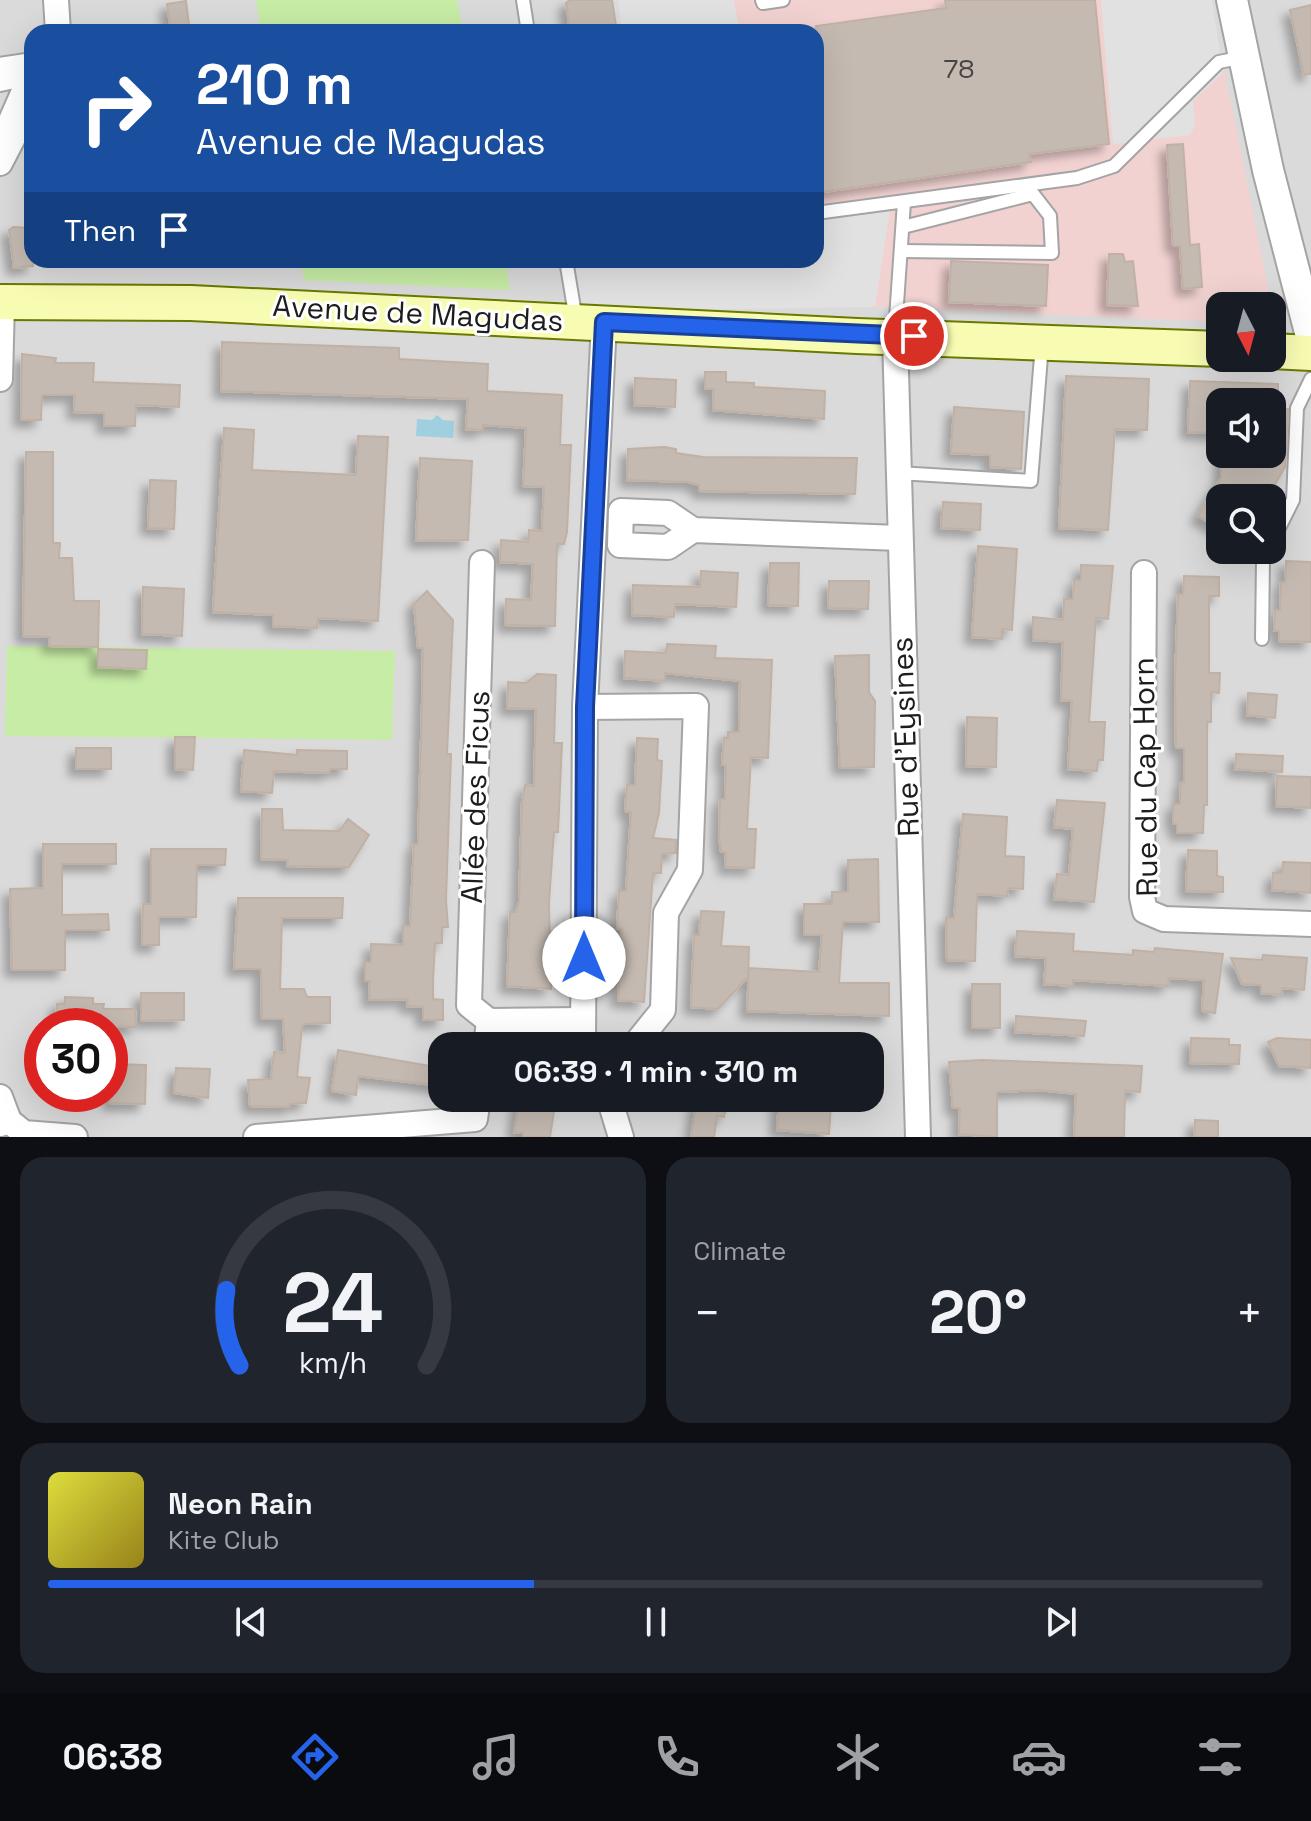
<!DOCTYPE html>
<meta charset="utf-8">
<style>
body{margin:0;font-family:"Space Grotesk",sans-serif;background:#20242c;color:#f1f3f6;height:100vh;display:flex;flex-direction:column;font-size:30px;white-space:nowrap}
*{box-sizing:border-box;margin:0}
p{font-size:26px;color:#9ea1a6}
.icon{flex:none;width:44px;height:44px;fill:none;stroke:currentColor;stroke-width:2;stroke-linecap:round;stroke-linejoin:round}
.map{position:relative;height:1137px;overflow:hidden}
.sheet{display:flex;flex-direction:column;gap:20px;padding:20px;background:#0d0f14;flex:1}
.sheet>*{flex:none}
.top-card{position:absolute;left:24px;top:24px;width:800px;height:244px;border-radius:24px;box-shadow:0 8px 32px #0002;background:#1a4fa0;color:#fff;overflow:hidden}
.needle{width:52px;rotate:174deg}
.tools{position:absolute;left:1206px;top:292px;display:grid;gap:16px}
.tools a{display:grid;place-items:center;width:80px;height:80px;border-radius:16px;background:#171b24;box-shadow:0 8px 32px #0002;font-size:40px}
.speed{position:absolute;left:24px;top:1008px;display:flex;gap:16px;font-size:40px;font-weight:700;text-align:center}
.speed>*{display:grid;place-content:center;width:104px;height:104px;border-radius:50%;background:#171b24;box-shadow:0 8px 32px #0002;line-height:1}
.speed .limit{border:12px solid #d22;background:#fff;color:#111}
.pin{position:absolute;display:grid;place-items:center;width:68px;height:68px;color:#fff;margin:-34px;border:4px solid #fff;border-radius:50%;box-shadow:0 2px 8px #0007}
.me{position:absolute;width:88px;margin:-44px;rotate:0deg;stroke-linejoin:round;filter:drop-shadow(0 0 6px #0008)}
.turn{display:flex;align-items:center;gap:28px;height:168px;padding:0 40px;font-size:36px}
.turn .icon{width:104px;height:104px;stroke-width:2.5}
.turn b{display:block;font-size:56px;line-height:68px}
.then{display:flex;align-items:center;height:76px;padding:0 40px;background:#0003;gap:16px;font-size:30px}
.big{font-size:60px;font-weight:700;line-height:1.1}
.sheet .card{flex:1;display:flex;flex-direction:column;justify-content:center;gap:12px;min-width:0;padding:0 28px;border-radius:24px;background:#20242c}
.sheet .dial{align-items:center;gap:0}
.dial svg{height:208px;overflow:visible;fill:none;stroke:#363941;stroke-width:7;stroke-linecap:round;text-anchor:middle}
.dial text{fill:#f1f3f6;stroke:none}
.song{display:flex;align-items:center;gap:24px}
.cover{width:96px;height:96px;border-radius:12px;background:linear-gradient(135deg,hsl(60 70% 55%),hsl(50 70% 35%))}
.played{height:8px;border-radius:4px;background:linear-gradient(90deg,#2563eb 40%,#363941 40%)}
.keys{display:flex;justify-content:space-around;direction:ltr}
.heat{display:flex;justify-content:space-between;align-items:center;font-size:44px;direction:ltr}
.sheet .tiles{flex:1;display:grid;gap:20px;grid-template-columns:1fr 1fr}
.card:last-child{grid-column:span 2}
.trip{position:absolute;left:428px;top:1032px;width:456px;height:80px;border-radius:24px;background:#171b24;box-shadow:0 8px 32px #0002;font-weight:700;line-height:80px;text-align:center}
.tab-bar{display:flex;height:128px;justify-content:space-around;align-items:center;background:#090b0e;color:#9ea1a6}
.tab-bar .icon{width:56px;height:56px}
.tab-bar .selected{color:#2563eb}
.tab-bar b{font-size:36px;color:#f1f3f6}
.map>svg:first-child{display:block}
.residential{fill:#dbdada;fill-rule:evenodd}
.commercial{fill:#f1d2d1}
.grass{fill:#c7eca5}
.parking{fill:#e1e1e1}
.water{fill:#a0d0df}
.building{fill:#c4bab2;stroke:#c1b1a4;stroke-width:2;filter:url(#shadow)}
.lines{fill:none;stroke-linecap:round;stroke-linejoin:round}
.service-casing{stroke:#a4a4a4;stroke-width:16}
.pedestrian-casing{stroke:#a4a4a4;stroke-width:22}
.minor-casing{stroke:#a4a4a4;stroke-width:28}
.tertiary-casing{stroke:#a4a4a4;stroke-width:34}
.secondary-casing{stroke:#6a7900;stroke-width:38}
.service{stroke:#fff;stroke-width:12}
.pedestrian{stroke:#fff;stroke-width:18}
.minor{stroke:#fff;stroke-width:24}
.tertiary{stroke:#fff;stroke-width:30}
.secondary{stroke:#f8fcb3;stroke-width:34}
.route-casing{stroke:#184099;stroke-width:20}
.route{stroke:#2563eb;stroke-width:14}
.labels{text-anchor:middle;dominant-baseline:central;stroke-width:6;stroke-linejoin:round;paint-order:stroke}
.number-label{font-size:26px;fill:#474442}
.street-label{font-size:30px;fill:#1d1d1d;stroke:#fff}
</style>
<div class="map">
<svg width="1311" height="1137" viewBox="0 0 1311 1137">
<defs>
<filter id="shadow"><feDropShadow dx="-7" dy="7" stdDeviation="4" flood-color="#0004"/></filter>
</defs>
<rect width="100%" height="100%" fill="#efebe3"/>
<path class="residential" d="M0,0H1311V1137H0ZM32,32H816V260H32ZM1220,306H1272V358H1220ZM1220,402H1272V454H1220ZM1220,498H1272V550H1220ZM42,1026H110V1094H42ZM442,1046H870V1098H442Z"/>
<path class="commercial" d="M619,0H1210L1270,297L1266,306H1220V322L765,302L816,260V32H623Z"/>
<g class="grass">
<path d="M256,0H457L463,32H261Z"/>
<path d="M301,260H505L510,290L304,280Z"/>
<path d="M7,646L395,651L392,740L5,736Z"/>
</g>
<g class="parking">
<path d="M618,0H734L738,24L719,27V32H622Z"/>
<path d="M1101,0H1212L1223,73L1193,101L1195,126L1190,135L1113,144Z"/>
<path d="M890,210L875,307L580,311L572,260H816V215Z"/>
</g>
<path class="water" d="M437,415L443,420L454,421L453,438L416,436L417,419L432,420Z"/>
<g class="building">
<path d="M570,0H612L617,32H570L566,3Z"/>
<path d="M945,0H1095L1109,144L1029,154L1031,162L816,193V26L946,8Z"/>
<path d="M186,1L190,32H171L167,4Z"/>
<path d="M1311,5V74L1304,75L1290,10Z"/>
<path d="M1183,144L1190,245L1199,244L1202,287L1183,289L1180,246H1173L1167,145Z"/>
<path d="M13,227L29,228L33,266L14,268L9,230Z"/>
<path d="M1109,254H1123L1125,262L1133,261L1138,306L1107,305Z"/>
<path d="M951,261L1048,265L1046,306L949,302Z"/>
<path d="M222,342L399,348V359L488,364L487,391L562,395L560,445H571L567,532L564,544H557L555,626L505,625L506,599L531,600L533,564L500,562L501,540L528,542L529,530L542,531L544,487L523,486L526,428L483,425V430L466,429L468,399L221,391Z"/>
<path d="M22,354L56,358L55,363H94L93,382L180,385L179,407L136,405L135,426H104V413L74,412L75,395H42L41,420H21Z"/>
<path d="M705,372H726V382L754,383V387L825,391L824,419L713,410L714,389H705Z"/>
<path d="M1066,376L1149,379L1147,430L1115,429L1108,530L1059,528Z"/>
<path d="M635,378L676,380L675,407L634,405Z"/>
<path d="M1190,381L1278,384V402H1220V433L1188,432Z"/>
<path d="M954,407L1024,412L1021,469L990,467V455L951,453Z"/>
<path d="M1272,409H1288L1285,467L1267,498H1220V529L1198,516L1221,478L1222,454H1272Z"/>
<path d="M224,428L254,430L252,470L356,475L358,436L388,437L378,621L318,618L317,628L273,626V615L213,612Z"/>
<path d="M665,447L676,449V453L703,457L857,458L855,494L699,491V485L689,482L627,480L628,449Z"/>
<path d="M26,452H53V543H60L59,558H72L74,601H99L98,647L49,646L50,637L23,636Z"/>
<path d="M420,458L472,461L468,540L416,541Z"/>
<path d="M150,480L176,481L174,529L148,528Z"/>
<path d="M943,502L981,504L980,530L941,528Z"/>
<path d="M978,546L1017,549L1012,630L1002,629V639L972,637Z"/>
<path d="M1286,561L1311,562V642L1279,641V631H1274L1275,610H1280L1281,582H1285Z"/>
<path d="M770,563H799L798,606L768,605Z"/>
<path d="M1081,565L1113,566L1108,619L1096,618L1089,722H1105L1103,760H1098L1097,771L1068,769L1072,701L1061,700L1063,642L1033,640V617L1063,620L1064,599H1073L1074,580H1081Z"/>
<path d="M701,571L738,573L736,607L675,604L674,617L632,615L633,585L700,587Z"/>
<path d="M1184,576L1219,577V596H1209V673H1220L1219,693L1211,692V722H1207V805H1204L1203,833H1177V824H1173V804H1180L1181,782H1184V748H1176L1175,682L1178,594H1183Z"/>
<path d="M829,581H869L868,609L828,608Z"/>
<path d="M143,587L184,589L182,636L142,634Z"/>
<path d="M427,591L453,620L447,754H451L446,900L448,927H442V943H435L433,981V999L443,1000V1020H423V1007L407,1006L408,999L369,1000L370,981H365V962H371V944L403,945V926H410L414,844H418L422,703L423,648H418L414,604Z"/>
<path d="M667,644L716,646L715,658L772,660L768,758L751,757L747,829H756L754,868L725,867L726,852H721L719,837L720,799H725L726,765H722L724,738H728V732H739L740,681L665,673V681L624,678L625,651L666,653Z"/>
<path d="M98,649L147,650L146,669L98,667Z"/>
<path d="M869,655V692L875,701L874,767L840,768L835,656Z"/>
<path d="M537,674L556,675L554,743H562L558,832H554L549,902L551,989L507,986L510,912H516L519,902L522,801L525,785L534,786L536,709L507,708L508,682L526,683Z"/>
<path d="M1248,693L1277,695L1275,718L1247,715Z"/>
<path d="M967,717L997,718L996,767L966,766Z"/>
<path d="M175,737H195L193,770L175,769Z"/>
<path d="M637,738L658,739L657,760L662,761L659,813L653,838L676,840V853L662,854L661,873H653L644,1002L618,1000L622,929H617L619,891H626L631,812L625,811L627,785H635Z"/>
<rect x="76" y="748" width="35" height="21"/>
<path d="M244,750L297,755V750L347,751V769H330V773L274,771L272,793L241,791Z"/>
<path d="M1236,754L1283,756L1282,772L1235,769Z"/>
<path d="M1277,776L1311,777V808L1276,806Z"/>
<path d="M1057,800L1105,803L1094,902L1054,899L1057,874L1069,875L1073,829L1054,827Z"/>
<path d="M262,809H282L283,830L339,831L348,819L369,835L349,867L287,866L288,860L261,859Z"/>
<path d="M963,814L1007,817L1005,856L1024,857L1023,889L1008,888L1007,896L977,894L975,961L947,960L946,918H954Z"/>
<path d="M43,844H116V864H62V915L108,914L109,930H65V970H12L10,889L43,888Z"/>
<path d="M151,849H226L225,865H197L196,917H159V945H142L143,904H151Z"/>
<path d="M1188,850L1217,851V876L1223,877V892L1186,891Z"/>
<path d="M878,859L879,922H843L839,983H889V1016L747,1011L749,968L819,972L822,935H804V904H832V892H848V860Z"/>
<path d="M1283,862L1311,863V893L1272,890L1273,873H1282Z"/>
<path d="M238,898H343L342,918H282L280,989H304L307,997H330V1023L304,1024L302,1027L297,1077L310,1078L306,1103L290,1104V1107L250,1106L248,1080L271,1079L274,1052L285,1053L283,1019H262L261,969H234Z"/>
<path d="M701,911L724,912L721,946L749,947L748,977L718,1009L691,1007L694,935H699Z"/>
<path d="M1017,931L1074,934L1073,951L1133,955V950L1154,952L1155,948L1223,954L1215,1013L1202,1011L1204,980L1169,978L1168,986L1073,980V986L1044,984L1046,958L1015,956Z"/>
<path d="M1263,955L1307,958L1304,990L1282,988L1281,995L1261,993V985L1242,984L1231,958L1262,960Z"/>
<rect x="972" y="984" width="28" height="44"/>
<path d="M141,993H184V1020L141,1021Z"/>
<path d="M65,997L93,998V1004H104L103,1009H135L136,1027L56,1026L57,1004H65Z"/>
<path d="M1016,1016L1086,1021L1084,1036L1015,1032Z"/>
<path d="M1191,1038L1229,1039V1045H1240L1239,1064L1190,1063Z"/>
<path d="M1277,1038L1311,1040V1068L1279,1066L1268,1042Z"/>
<path d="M338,1050L442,1068V1086L358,1076L356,1095L332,1091Z"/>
<path d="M982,1060L1142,1066L1140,1092L1125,1091L1124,1137H1074L1076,1094L1039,1090L997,1092V1137L959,1134L960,1108H953L949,1062Z"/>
<path d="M112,1064L146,1065L145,1104L110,1103Z"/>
<path d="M176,1068L210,1069L208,1098L174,1093Z"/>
<path d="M520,1098H556L550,1137H523V1133L514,1132Z"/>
<path d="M697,1098H728L724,1117L717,1116L714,1137H691Z"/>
<path d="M779,1098H812V1103L831,1105L829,1134L777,1130Z"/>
<path d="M1195,1120L1218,1121V1137H1194Z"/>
</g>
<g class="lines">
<defs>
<g id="service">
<path d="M523,0L528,32"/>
<path d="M762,0L763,3L783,0"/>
<path d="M816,213L1077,178L1114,166L1219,62L1244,57"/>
<path d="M902,251L1052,253L1050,216L1033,194L903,227"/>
<path d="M566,260L576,320"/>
<path d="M895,333L904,202"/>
<path d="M898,473L1031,481L1042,344"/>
<path d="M1272,542L1293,500L1297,408L1311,379"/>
<path d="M1262,639L1263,559L1268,550"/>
</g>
<path id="pedestrian" d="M0,82L19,78L23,86L0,138"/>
<g id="minor">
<path d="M56,0L58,32"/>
<path d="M0,70L32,65"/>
<path d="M0,163L32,101"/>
<path d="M895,336L918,1137"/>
<path d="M0,379L2,302"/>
<path d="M693,530L668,513L621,511L620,545L668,547L693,530L899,538"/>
<path d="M482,563L469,1005L489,1021"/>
<path d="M1144,573L1142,897L1145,911L1164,919L1311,924"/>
<path d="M585,707L696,706L690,870L666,913L663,1010L634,1046"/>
<path d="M486,1046L489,1021L583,1020"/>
<path d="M583,1046L585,707L604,322"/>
<path d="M0,1097L9,1121"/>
<path d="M609,1098L621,1137"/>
<path d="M0,1124L9,1121L24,1133L75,1137"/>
<path d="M256,1137L475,1119L478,1098"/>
</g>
<path id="tertiary" d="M1232,0L1268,170L1311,336"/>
<g id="secondary">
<path d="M0,302L191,303L857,336L1220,349"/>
<path d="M1272,351L1311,353"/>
</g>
</defs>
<use href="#service" class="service-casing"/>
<use href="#pedestrian" class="pedestrian-casing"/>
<use href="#minor" class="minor-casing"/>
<use href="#tertiary" class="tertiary-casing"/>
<use href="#secondary" class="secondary-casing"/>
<use href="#service" class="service"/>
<use href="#pedestrian" class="pedestrian"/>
<use href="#minor" class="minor"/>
<use href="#tertiary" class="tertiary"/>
<use href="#secondary" class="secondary"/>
</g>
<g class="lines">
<defs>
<path id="route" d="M584,958L585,707L604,322L914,336"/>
</defs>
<use href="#route" class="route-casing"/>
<use href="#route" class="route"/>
</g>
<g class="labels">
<g class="number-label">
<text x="959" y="69">78</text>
</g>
<g class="street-label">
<text transform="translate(418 313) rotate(3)">Avenue de Magudas</text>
<text transform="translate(905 737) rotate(-92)">Rue d'Eysines</text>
<text transform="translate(1145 777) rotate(-91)">Rue du Cap Horn</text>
<text transform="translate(475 797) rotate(-88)">Allée des Ficus</text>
</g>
</g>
</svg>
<div class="tools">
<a><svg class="needle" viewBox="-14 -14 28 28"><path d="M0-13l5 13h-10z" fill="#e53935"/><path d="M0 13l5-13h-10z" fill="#9ea1a6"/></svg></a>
<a><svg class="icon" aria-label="sound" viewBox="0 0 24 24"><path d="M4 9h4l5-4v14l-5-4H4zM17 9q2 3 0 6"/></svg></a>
<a><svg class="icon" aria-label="search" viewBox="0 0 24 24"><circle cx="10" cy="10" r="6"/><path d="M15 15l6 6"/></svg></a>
</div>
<div class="speed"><div class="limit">30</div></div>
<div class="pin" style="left:914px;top:336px;background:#d93025"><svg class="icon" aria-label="arrive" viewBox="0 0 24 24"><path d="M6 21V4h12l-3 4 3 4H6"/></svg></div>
<svg class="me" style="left:584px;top:958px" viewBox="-20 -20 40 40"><circle r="19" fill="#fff"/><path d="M0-13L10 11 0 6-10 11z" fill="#2563eb"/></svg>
<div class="trip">06:39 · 1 min · 310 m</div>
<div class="top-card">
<div class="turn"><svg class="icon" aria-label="right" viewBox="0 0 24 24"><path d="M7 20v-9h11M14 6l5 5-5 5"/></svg><div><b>210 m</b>Avenue de Magudas</div></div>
<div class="then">Then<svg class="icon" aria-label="arrive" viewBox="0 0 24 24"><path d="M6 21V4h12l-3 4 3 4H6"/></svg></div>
</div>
</div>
<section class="sheet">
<div class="tiles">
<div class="card dial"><svg viewBox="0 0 100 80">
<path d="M14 69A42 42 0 1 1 86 69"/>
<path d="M14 69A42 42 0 0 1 9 40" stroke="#2563eb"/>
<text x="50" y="56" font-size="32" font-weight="700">24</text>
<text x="50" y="72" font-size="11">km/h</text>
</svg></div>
<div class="card"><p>Climate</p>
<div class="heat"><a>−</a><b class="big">20°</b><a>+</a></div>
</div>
<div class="card">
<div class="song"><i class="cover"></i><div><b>Neon Rain</b><p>Kite Club</p></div></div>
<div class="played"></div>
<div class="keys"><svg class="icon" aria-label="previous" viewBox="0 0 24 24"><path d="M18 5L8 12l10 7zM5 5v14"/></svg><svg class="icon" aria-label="pause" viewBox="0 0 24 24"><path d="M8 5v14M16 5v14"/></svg><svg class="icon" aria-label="next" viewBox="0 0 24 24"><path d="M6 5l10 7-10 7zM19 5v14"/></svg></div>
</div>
</div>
</section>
<nav class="tab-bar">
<b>06:38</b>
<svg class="icon selected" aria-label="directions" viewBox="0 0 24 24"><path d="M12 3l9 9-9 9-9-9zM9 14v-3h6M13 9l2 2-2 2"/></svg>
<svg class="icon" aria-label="music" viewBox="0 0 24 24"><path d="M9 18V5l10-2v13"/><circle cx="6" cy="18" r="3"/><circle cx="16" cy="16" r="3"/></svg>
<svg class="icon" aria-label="phone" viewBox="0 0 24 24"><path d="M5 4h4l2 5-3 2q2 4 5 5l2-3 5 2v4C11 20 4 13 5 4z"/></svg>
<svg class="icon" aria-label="climate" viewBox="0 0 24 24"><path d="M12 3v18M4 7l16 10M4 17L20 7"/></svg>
<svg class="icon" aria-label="car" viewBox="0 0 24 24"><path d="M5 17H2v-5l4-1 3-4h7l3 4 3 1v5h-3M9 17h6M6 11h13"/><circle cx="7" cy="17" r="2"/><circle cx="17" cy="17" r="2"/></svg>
<svg class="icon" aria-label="filters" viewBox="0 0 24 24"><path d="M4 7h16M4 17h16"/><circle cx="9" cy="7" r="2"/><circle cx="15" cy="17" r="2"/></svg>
</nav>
